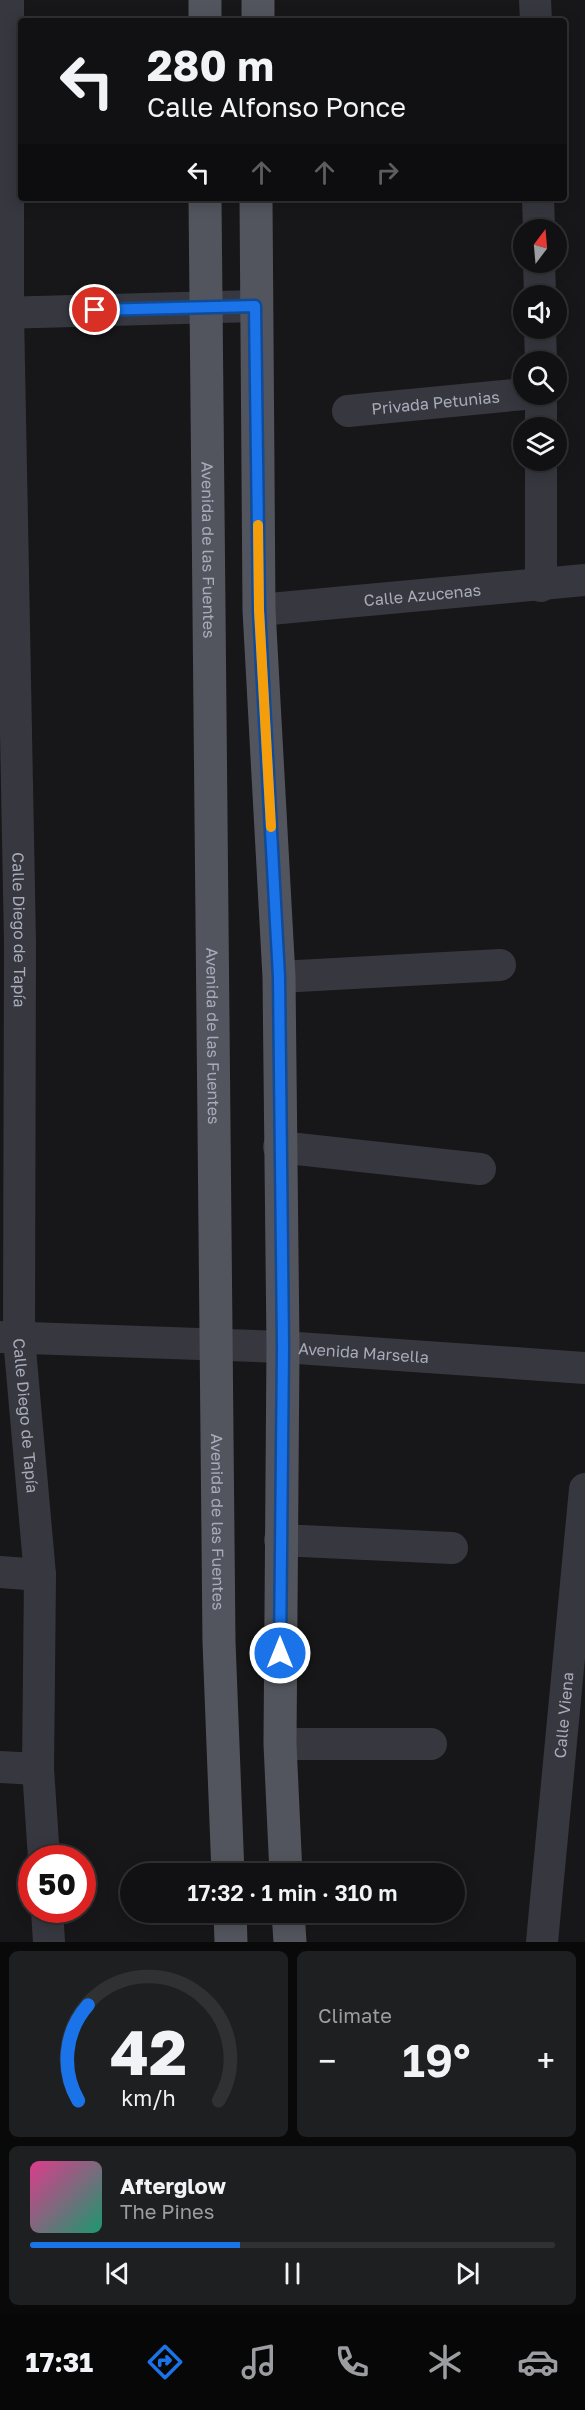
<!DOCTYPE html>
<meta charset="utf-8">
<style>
body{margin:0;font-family:"Golos Text",sans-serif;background:#1e1f21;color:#f1f3f6;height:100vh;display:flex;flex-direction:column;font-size:22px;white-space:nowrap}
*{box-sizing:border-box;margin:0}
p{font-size:20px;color:#9c9da0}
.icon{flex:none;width:33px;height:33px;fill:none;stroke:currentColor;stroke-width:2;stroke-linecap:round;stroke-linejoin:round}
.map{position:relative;height:1942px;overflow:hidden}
.side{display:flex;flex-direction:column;gap:9px;padding:9px;background:#09090a;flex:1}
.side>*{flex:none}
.banner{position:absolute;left:18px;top:18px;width:549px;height:183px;border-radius:6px;box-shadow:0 3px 15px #0003,0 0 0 2px #303133;background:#111113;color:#f1f3f6;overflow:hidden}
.needle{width:39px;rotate:16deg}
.buttons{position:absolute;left:513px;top:219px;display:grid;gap:12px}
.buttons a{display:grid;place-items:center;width:54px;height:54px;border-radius:50%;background:#111113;box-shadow:0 3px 15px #0003,0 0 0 2px #303133;font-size:30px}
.speed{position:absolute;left:18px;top:1845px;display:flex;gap:12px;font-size:30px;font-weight:700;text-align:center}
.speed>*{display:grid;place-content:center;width:78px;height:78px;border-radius:50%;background:#111113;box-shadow:0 3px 15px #0003,0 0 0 2px #303133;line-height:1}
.speed .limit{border:9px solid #d22;background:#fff;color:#111}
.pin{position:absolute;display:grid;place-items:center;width:51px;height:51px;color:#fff;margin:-26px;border:3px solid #fff;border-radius:50%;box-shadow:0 2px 6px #0007}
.me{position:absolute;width:66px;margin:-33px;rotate:0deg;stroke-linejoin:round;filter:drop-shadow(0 0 4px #0008)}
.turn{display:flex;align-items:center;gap:21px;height:126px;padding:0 30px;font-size:27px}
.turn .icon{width:78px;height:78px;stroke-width:2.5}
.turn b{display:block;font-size:42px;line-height:51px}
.lanes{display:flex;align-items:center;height:57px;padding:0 30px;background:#0003;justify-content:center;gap:30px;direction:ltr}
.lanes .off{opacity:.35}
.big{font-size:45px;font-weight:600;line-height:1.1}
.side .card{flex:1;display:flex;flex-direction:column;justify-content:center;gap:9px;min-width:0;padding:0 21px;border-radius:9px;background:#1e1f21}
.side .dial{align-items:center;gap:0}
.dial svg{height:156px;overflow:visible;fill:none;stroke:#303133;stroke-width:7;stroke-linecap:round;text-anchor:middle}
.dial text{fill:#f1f3f6;stroke:none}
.song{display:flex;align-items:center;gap:18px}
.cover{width:72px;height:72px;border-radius:9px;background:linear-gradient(135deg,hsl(330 70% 55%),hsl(160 70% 35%))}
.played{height:6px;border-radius:3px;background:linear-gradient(90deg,#1a73e8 40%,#303133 40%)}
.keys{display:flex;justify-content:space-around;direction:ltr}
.heat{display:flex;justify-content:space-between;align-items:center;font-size:33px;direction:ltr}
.side .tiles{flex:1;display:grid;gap:9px;grid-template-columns:1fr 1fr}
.card:last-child{grid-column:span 2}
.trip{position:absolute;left:120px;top:1863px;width:345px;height:60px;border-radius:30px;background:#111113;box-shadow:0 3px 15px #0003,0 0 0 2px #303133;font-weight:600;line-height:60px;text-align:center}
.menu{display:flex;height:96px;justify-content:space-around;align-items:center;background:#070708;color:#9c9da0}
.menu .icon{width:42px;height:42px}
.menu .on{color:#1a73e8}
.menu b{font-size:27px;color:#f1f3f6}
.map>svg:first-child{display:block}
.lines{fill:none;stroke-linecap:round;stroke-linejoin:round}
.minor{stroke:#37383f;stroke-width:32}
.major{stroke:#53555e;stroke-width:33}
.route-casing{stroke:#114b97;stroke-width:15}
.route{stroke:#1a73e8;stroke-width:10}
.slow{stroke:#f59e0b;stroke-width:10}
.labels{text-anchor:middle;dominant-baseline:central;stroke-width:6;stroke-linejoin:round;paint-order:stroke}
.street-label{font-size:16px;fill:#a8acba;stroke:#121214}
</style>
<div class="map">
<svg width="585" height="1942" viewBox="0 0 585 1942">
<rect width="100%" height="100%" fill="#171719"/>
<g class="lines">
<g class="minor">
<path id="s1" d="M8,0V312L20,943L19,1338L40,1575L38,1769L44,1858"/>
<path d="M535,0L536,21"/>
<path d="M538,198L539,230"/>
<path d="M539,262L540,296"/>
<path d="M0,313L255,306"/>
<path d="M540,328L541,362"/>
<path id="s2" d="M348,411L524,394"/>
<path d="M541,428V394"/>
<path d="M541,586V460"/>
<path id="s3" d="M259,610L585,580"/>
<path d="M279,977L500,965"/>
<path d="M279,1147L480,1169"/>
<path id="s4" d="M0,1337L283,1347L585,1368"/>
<path d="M280,1540L452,1548"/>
<path d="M0,1572L40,1575"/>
<path d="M280,1744H431"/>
<path d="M0,1767L38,1769"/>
<path d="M47,1910L49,1942"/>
<path id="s5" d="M542,1942L585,1489"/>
</g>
<g class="major">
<path d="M205,21V0"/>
<path d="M258,21V0"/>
<path id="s6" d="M205,198L219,1642L228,1874"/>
<path d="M256,198L259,610L279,977L283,1347L280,1744L286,1874"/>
<path d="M230,1912L231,1942"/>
<path d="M288,1912L290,1942"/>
</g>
</g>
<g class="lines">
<defs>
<path id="route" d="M95,310L255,306L259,610L279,977L283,1347L280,1653"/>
</defs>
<use href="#route" class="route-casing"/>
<use href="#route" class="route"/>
<path class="slow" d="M258,525L259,610L271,827"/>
</g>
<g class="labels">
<g class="street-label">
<text stroke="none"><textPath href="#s2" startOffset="88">Privada Petunias</textPath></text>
<text stroke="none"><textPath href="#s6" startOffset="352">Avenida de las Fuentes</textPath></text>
<text stroke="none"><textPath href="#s3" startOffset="164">Calle Azucenas</textPath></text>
<text stroke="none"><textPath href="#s1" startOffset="930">Calle Diego de Tapía</textPath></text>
<text stroke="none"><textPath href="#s6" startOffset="838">Avenida de las Fuentes</textPath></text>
<text stroke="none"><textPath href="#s4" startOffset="364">Avenida Marsella</textPath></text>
<text stroke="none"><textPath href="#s1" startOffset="1416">Calle Diego de Tapía</textPath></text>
<text stroke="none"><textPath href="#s6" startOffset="1324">Avenida de las Fuentes</textPath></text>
<text stroke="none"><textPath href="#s5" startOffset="228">Calle Viena</textPath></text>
</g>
</g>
</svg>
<div class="buttons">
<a><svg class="needle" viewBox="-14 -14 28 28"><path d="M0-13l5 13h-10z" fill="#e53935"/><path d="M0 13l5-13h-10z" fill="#9c9da0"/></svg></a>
<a><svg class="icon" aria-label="sound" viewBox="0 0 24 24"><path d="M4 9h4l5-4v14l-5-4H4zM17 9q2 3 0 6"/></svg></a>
<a><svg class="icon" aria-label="search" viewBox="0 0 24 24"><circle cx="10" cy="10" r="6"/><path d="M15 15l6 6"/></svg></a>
<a><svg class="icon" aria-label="layers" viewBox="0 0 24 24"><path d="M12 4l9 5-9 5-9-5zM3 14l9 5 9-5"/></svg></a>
</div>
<div class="speed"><div class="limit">50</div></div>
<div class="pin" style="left:95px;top:310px;background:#d93025"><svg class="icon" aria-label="arrive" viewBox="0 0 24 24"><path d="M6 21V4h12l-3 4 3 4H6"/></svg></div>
<svg class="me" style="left:280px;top:1653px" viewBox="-20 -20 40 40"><circle r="17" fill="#1a73e8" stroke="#fff" stroke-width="3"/><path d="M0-11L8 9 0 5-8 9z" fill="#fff"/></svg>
<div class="trip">17:32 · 1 min · 310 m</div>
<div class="banner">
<div class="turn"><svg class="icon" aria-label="left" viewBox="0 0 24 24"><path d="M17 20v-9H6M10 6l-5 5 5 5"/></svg><div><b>280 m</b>Calle Alfonso Ponce</div></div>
<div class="lanes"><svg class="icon" aria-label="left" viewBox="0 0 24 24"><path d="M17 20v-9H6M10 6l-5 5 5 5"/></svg><svg class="icon off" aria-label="ahead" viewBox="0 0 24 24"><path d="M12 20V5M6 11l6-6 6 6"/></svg><svg class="icon off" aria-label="ahead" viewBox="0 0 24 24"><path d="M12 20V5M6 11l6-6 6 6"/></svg><svg class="icon off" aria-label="right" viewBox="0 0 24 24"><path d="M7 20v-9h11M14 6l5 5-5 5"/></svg></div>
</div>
</div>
<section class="side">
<div class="tiles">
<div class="card dial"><svg viewBox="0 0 100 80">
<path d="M14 69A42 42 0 1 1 86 69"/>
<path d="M14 69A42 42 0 0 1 19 20" stroke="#1a73e8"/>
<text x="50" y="56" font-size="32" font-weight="700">42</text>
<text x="50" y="72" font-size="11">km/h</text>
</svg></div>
<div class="card"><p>Climate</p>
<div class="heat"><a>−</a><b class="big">19°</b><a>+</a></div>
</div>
<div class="card">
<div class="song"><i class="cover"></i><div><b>Afterglow</b><p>The Pines</p></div></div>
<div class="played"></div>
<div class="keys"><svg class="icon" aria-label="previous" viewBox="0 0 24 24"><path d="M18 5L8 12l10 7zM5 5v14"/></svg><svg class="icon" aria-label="pause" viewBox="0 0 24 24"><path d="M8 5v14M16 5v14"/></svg><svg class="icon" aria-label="next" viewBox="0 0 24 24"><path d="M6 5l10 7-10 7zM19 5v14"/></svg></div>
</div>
</div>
</section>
<nav class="menu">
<b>17:31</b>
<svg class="icon on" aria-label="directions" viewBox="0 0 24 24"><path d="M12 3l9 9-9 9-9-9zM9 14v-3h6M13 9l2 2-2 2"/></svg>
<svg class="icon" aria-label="music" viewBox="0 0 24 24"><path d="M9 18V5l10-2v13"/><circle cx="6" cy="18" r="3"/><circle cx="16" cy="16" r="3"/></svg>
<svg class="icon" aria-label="phone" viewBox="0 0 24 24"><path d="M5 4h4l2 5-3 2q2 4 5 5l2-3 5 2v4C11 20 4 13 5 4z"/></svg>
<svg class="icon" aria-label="climate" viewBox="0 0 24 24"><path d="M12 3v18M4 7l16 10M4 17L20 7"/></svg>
<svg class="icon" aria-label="car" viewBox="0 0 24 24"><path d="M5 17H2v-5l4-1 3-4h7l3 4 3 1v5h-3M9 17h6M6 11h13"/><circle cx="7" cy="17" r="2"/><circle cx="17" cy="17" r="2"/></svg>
</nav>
